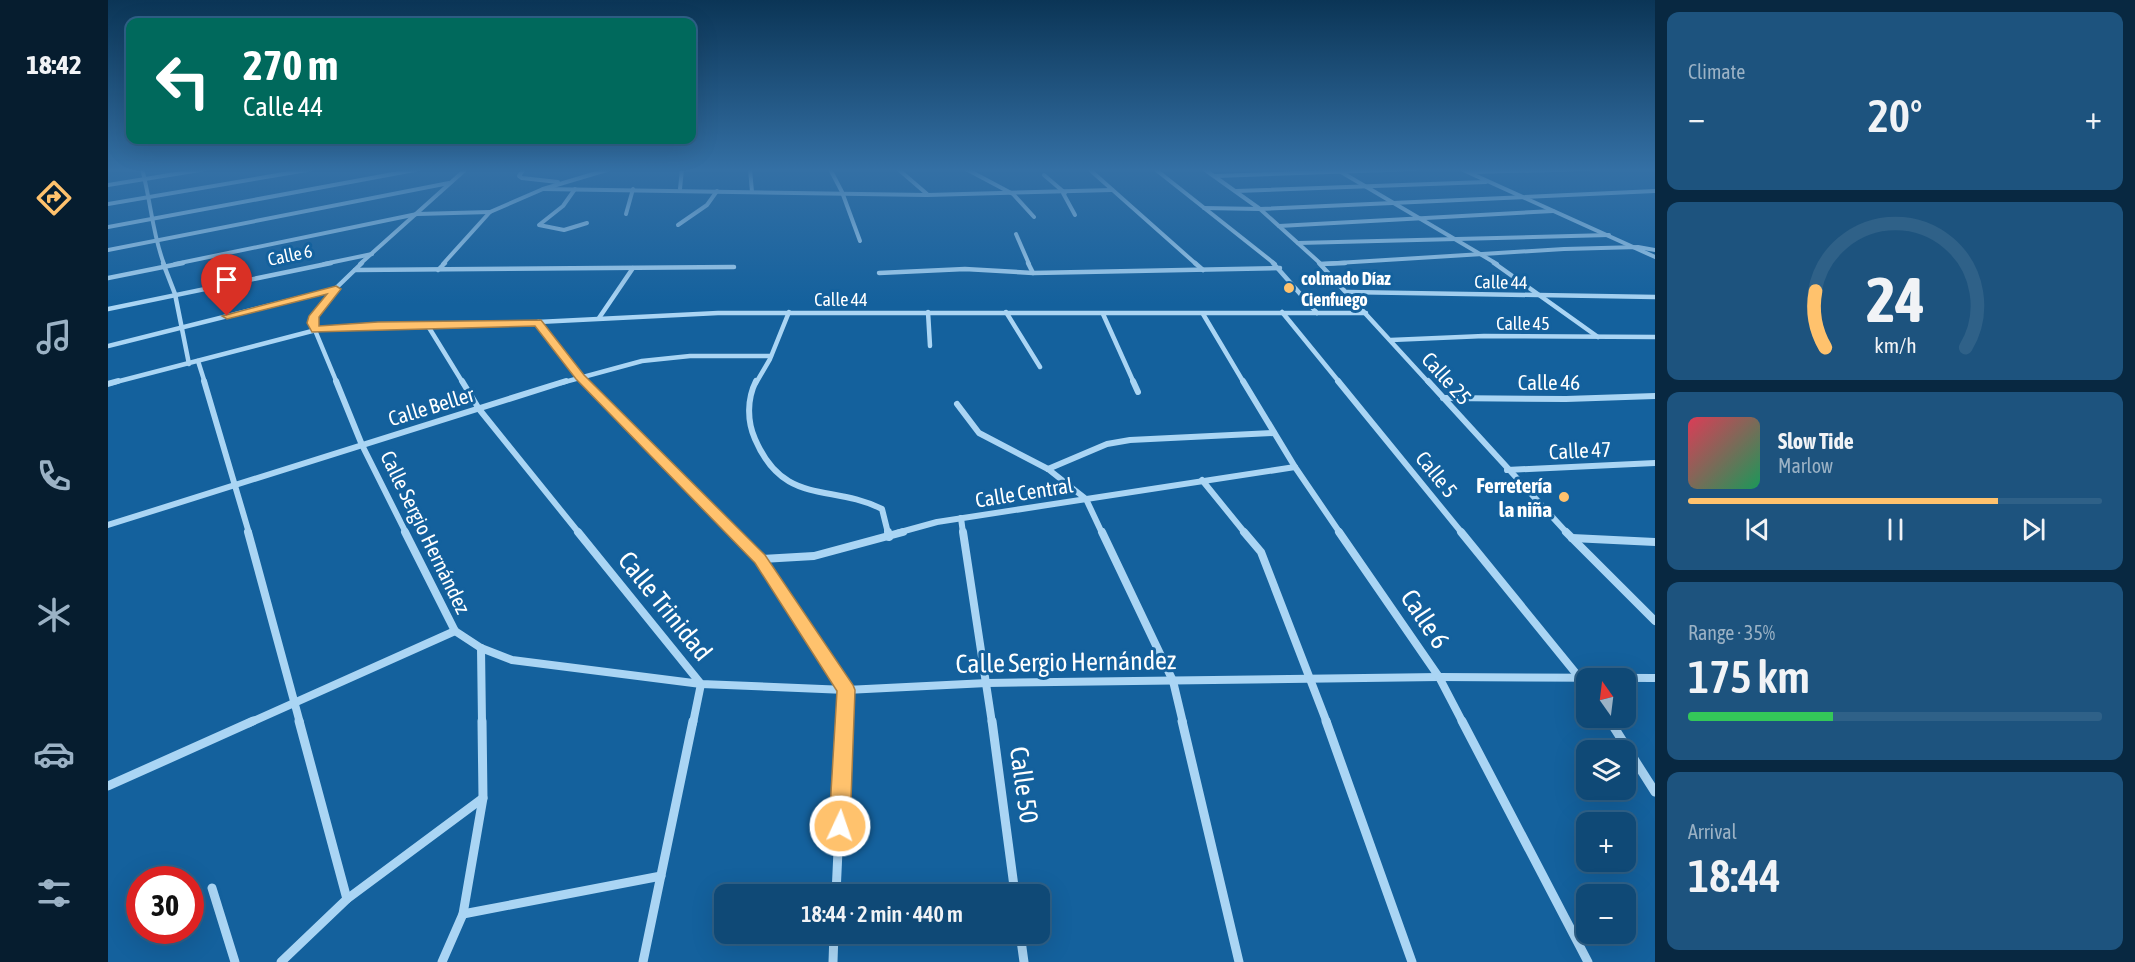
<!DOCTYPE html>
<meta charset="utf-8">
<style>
body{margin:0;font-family:"Asap Condensed",sans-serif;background:#1d537e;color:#f1f3f6;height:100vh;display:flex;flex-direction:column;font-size:22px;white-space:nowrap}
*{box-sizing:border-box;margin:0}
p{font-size:20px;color:#9bb2c5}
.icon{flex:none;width:33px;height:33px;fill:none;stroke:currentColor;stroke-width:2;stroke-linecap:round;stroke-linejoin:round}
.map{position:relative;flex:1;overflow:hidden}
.details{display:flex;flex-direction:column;gap:12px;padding:12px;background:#082841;width:480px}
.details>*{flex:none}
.top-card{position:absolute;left:18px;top:18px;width:570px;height:126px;border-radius:12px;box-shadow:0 6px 24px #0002,0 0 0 2px #2f6188;background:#00695c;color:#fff;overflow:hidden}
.needle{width:39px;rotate:346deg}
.buttons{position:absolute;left:1468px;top:668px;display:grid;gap:12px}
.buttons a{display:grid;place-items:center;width:60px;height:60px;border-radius:12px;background:#0f4976;box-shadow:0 6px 24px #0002,0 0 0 2px #2f6188;font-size:30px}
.speed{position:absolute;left:18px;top:866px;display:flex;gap:12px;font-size:30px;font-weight:700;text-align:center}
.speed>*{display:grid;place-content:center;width:78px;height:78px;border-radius:50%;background:#0f4976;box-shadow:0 6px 24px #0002,0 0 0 2px #2f6188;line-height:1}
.speed .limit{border:9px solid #d22;background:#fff;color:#111}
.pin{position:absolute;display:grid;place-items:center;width:51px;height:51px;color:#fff;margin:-62px -26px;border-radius:50% 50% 50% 0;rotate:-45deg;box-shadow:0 0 6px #0007}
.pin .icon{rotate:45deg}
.me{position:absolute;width:66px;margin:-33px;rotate:3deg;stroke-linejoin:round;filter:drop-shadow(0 0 4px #0008)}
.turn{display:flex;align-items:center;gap:21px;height:126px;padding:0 18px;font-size:27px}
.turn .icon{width:78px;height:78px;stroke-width:2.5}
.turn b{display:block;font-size:42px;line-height:51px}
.big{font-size:45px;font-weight:600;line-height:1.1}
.details .card{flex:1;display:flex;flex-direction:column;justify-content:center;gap:9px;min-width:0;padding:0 21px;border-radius:12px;background:#1d537e}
.details .dial{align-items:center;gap:0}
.dial svg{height:156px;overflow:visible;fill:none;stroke:#2f6188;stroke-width:7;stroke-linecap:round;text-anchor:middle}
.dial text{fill:#f1f3f6;stroke:none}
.song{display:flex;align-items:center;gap:18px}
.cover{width:72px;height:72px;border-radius:9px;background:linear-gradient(135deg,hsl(350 70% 55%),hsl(150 70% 35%))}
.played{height:6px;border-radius:3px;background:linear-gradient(90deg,#ffc26d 75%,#2f6188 75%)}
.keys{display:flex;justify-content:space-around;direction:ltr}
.heat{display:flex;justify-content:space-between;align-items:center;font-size:33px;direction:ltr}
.charge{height:9px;border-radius:4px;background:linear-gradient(90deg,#34c759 35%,#2f6188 0)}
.trip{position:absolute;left:606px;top:884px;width:336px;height:60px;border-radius:12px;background:#0f4976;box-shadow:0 6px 24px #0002,0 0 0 2px #2f6188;font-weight:600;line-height:60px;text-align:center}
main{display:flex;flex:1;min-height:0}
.tabs{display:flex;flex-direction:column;width:108px;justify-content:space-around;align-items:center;background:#061d2f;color:#9bb2c5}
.tabs .icon{width:42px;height:42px}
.tabs .current{color:#ffc26d}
.tabs b{font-size:27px;color:#f1f3f6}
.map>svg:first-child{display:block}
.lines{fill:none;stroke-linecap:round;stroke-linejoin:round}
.minor-far4{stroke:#aad5f4;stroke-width:4}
.minor-far3{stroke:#aad5f4;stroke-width:4.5}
.minor-far2{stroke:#aad5f4;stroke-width:6}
.minor-far1{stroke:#aad5f4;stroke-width:8}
.minor{stroke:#aad5f4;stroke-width:9}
.route{fill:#ffc26d;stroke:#a67e47;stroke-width:1.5}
.poi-dot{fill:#ffc26d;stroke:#14619d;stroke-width:2}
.labels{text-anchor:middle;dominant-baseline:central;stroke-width:6;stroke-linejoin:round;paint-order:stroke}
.far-street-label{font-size:18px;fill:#fff;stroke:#14619d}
.far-poi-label{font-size:18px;font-weight:bold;fill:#fff;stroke:#14619d;text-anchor:start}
.street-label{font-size:21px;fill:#fff;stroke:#14619d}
.poi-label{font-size:21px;font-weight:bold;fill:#fff;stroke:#14619d;text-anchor:end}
.near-street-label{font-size:26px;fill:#fff;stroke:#14619d}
</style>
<main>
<nav class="tabs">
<b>18:42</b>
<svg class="icon current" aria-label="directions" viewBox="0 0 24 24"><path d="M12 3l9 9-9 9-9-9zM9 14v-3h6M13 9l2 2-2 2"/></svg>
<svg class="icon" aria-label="music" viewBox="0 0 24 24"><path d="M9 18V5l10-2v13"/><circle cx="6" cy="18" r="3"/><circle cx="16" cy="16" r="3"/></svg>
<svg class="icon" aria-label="phone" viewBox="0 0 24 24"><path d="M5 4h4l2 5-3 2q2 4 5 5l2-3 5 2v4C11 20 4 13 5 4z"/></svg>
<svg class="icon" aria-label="climate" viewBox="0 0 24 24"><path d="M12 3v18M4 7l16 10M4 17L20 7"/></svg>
<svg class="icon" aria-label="car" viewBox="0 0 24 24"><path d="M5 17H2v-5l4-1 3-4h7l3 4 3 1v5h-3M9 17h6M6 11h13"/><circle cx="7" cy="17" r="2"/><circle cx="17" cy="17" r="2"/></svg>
<svg class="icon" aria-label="filters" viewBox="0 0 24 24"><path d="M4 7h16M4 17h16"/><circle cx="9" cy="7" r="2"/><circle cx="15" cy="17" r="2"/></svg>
</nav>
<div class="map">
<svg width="1547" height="962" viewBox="0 0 1547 962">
<rect width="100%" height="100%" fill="#14619d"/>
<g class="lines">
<g class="minor-far4">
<path d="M34,169C43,201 44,233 56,264"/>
<path d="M416,169L411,176L414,178L450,182"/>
<path d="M642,169L644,192"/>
<path d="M722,169L734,192L752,241"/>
<path d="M790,169L819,194"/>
<path d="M858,169L905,194L926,217"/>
<path d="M981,169L1088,264"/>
<path d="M1047,169L1167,264"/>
<path d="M1096,169L1152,209L1213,264"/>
<path d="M1228,169L1389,264"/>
<path d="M1353,169L1547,257"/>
<path d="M1362,172L1483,169"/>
<path d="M936,175L957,193"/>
<path d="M1107,176L1308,169"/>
<path d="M0,185L98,169"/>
<path d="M435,189L819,195L1004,190"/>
<path d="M467,189L455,206L431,225L456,230L479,223"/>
<path d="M572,189L574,169"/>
<path d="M1128,191L1378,182"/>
<path d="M955,193L967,215"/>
<path d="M0,204L205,169"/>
<path d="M1096,208L1152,209L1547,191"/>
<path d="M518,214L525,189"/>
<path d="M570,225L599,205L609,191"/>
<path d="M1171,226L1445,211"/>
<path d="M0,227L312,169"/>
<path d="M908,234L921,264"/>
<path d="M1190,243L1501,235"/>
<path d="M0,250L341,183"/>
<path d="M67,264L309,214L382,212"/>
<path d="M216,264L264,254"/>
<path d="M252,264L358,169"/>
<path d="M335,264L382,212L435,189L502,169"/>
<path d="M1213,264L1456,249L1530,247L1547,250"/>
</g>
<g class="minor-far3">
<path d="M55,263L67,294L81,364"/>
<path d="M920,263L925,273"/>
<path d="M1087,263L1095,270"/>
<path d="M1165,263L1209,313"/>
<path d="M1211,263L1321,383"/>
<path d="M1386,263L1490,337"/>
<path d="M1213,264L1237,263"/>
<path d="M247,270L626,267"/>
<path d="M330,270L337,263"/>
<path d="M771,273L857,269L925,273L1172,268"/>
<path d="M0,278L75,263"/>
<path d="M1239,292L1547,297"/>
<path d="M0,309L223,263"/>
<path d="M820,312L822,346"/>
<path d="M898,312L932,367"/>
<path d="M1174,312L1232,383"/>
<path d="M995,314L1026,383"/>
<path d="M1095,314L1136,383"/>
<path d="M491,318L525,268"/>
<path d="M430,322L478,383"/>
<path d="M320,326L355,383"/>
<path d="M1283,340L1376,336L1547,337"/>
<path d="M0,346L227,289"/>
<path d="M90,361L97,383"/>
<path d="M4,383L208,330L236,327L430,322L610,313H1258"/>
<path d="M229,383L204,323L227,289L254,263"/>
<path d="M453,383L534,361L582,356H663"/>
<path d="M648,383L662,359L681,312"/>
</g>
<g class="minor-far2">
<path d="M96,381L141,533"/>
<path d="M228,381L254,445L298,533"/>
<path d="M354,381L371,409L471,533"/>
<path d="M476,381L626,533"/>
<path d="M648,381C639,399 639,421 647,439C676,507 723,483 774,509L780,533"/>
<path d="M1025,381L1030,392"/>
<path d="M1135,381L1187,467L1232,533"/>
<path d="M1230,381L1354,533"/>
<path d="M1320,381L1459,533"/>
<path d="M0,384L10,381"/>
<path d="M1335,398L1458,399L1547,396"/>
<path d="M849,404L871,433L940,469L978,499L994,533"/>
<path d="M940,469L999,444L1022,440L1166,433"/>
<path d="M1399,470L1547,463"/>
<path d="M1094,480L1137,533"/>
<path d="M853,518L855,533"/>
<path d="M0,525L458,381"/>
<path d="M789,533L829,522L1187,467"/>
</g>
<g class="minor-far1">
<path d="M140,532L192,723"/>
<path d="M297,532L347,631L373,648L404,660L593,684L738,690L879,683L1331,677L1547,678"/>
<path d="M470,532L593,684L585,723"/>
<path d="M625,532L652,559L738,690L736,723"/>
<path d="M780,532L781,537"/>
<path d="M855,532L884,723"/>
<path d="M994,532L1065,681L1075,723"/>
<path d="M1136,532L1153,552L1219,723"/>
<path d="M1231,532L1331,677L1355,723"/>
<path d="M1353,532L1479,687"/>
<path d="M1458,532L1547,621"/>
<path d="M1464,538L1547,542"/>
<path d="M652,559L706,556L795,532"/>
<path d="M373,648L374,723"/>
<path d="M1499,717L1503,723"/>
<path d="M141,723L347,631"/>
</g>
<g class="minor">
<path d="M191,721L239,899"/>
<path d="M884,721L907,894"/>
<path d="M1074,721L1131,962"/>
<path d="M1218,721L1304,962"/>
<path d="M1354,721L1480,962"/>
<path d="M1502,721L1547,792"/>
<path d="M0,786L145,721"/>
<path d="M104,888L127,962"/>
<path d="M728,894L736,721"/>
<path d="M355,914L553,876"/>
<path d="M912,933L916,962"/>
<path d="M173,962L239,899L375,798"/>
<path d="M334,962L355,914L375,798L374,721"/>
<path d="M535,962L585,721"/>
<path d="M725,962L726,933"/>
</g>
</g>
<linearGradient id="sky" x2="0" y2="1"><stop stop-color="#0b3556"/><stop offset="0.56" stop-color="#3470a5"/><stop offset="1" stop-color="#3470a5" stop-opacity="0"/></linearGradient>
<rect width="1547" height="304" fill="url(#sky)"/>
<path class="route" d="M228,286L233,289L211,317V326L270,322L433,320L476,375L657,555L745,685L747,690L742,826L739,833L732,836L724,833L721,826L729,691L647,563L468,379L427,326L204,332L199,323L201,316L219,294L119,319L114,316Z"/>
<g class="poi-dot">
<circle cx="1181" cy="288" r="6"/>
<circle cx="1456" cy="497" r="6"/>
</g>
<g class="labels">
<g class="far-street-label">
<text transform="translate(182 255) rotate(-12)">Calle 6</text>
<text transform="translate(1393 282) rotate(1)">Calle 44</text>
<text x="733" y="299">Calle 44</text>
<text x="1415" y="323">Calle 45</text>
</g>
<g class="far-poi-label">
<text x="1193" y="278">colmado Díaz<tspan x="1193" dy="21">Cienfuego</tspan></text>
</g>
<g class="street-label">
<text transform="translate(1339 378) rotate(48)">Calle 25</text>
<text x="1441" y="382">Calle 46</text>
<text transform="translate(323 406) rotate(-17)">Calle Beller</text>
<text transform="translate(1472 450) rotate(-3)">Calle 47</text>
<text transform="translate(1329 474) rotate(51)">Calle 5</text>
<text transform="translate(916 492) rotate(-9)">Calle Central</text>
<text transform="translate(318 532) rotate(64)">Calle Sergio Hernández</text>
</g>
<g class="poi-label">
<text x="1444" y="485">Ferretería<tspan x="1444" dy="24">la niña</tspan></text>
</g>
<g class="near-street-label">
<text transform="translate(557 606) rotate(51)">Calle Trinidad</text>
<text transform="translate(1317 619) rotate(56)">Calle 6</text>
<text transform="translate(958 662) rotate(-1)">Calle Sergio Hernández</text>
<text transform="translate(916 785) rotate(82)">Calle 50</text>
</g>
</g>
</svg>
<div class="buttons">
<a><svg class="needle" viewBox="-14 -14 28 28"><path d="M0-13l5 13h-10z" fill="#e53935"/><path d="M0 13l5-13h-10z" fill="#9bb2c5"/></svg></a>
<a><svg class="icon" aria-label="layers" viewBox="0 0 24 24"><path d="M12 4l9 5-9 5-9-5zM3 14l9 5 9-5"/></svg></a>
<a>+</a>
<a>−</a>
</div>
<div class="speed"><div class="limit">30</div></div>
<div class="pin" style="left:119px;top:316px;background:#d93025"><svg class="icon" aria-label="arrive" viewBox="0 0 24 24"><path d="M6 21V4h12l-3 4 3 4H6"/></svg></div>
<svg class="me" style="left:732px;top:826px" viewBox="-20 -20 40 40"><circle r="17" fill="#ffc26d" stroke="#fff" stroke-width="3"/><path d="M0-11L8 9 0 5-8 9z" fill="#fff"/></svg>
<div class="trip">18:44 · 2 min · 440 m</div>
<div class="top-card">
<div class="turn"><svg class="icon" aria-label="left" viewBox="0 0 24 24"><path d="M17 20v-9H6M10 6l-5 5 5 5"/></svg><div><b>270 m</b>Calle 44</div></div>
</div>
</div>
<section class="details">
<div class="card"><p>Climate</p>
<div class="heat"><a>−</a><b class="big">20°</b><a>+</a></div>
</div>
<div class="card dial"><svg viewBox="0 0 100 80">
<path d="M14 69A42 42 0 1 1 86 69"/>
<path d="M14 69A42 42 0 0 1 9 40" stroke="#ffc26d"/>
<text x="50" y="56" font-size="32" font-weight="700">24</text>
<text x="50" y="72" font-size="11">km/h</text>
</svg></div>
<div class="card">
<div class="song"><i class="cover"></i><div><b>Slow Tide</b><p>Marlow</p></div></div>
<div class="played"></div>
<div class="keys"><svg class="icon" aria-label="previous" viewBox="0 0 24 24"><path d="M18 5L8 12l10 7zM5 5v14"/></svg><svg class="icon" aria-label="pause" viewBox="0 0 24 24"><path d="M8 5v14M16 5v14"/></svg><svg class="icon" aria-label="next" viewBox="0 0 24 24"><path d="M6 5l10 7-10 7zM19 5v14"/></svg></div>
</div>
<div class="card"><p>Range · 35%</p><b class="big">175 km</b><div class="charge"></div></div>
<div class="card"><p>Arrival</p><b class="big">18:44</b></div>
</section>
</main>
